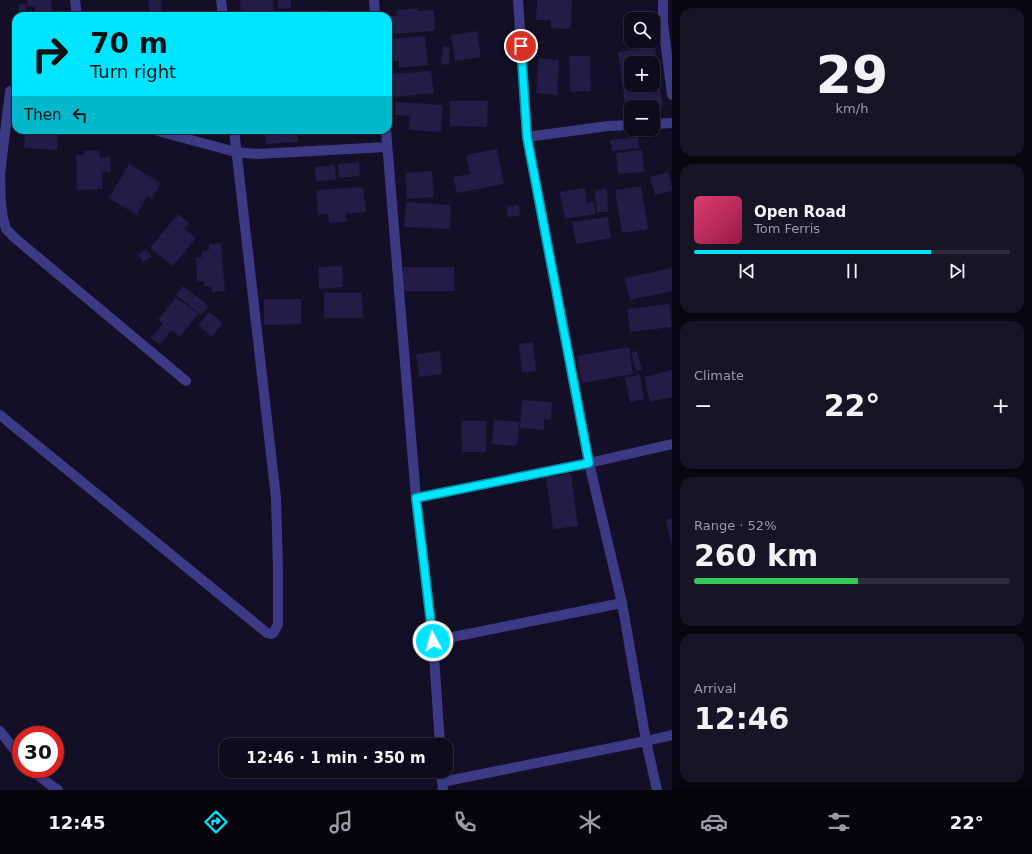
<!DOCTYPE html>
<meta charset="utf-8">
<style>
body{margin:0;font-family:"DejaVu Sans",sans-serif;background:#171425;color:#f1f3f6;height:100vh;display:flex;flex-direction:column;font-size:15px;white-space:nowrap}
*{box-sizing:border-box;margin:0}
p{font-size:13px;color:#9b9ba3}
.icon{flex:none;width:22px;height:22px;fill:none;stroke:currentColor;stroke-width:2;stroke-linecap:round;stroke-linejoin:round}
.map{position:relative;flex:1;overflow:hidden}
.panel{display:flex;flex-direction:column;gap:8px;padding:8px;background:#08060f;width:360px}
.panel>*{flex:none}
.top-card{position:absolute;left:12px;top:12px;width:380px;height:122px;border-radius:12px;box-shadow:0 1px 3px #0004,0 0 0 1px #2e2b3b;background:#00e5ff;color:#111;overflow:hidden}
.fabs{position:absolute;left:624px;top:12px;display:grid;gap:8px}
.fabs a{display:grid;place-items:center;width:36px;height:36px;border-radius:8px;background:#0e0b1c;box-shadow:0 1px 3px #0004,0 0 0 1px #2e2b3b;font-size:20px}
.speed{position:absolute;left:12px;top:726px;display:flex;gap:8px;font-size:20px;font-weight:700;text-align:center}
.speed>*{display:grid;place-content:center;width:52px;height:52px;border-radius:50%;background:#0e0b1c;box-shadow:0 1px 3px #0004,0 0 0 1px #2e2b3b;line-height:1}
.speed .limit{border:6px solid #d22;background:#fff;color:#111}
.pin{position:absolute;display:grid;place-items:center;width:34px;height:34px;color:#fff;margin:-17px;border:2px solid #fff;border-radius:50%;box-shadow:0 1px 4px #0007}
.me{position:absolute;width:44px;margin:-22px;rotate:354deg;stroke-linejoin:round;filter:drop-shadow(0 0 3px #0008)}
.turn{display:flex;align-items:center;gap:14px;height:84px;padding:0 12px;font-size:18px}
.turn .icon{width:52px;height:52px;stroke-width:2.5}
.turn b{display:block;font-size:28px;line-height:34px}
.then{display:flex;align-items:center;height:38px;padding:0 12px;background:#0003;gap:8px;font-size:15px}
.big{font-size:30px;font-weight:800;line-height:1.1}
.panel .widget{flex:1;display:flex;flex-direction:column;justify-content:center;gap:6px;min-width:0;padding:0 14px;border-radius:12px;background:#171425}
.panel .dial{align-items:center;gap:0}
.dial b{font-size:52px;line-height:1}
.song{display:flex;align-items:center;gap:12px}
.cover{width:48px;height:48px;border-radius:6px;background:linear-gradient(135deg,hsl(340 70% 55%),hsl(340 70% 35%))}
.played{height:4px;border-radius:2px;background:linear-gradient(90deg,#00e5ff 75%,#2e2b3b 75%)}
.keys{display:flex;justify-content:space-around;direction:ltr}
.heat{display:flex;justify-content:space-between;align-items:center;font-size:22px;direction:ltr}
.charge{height:6px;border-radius:3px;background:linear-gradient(90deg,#34c759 52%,#2e2b3b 0)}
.trip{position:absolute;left:219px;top:738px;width:234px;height:40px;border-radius:12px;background:#0e0b1c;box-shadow:0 1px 3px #0004,0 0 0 1px #2e2b3b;font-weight:800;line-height:40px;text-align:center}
.tabs{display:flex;height:64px;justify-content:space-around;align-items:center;background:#06040b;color:#9b9ba3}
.tabs .icon{width:28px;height:28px}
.tabs .on{color:#00e5ff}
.tabs b{font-size:18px;color:#f1f3f6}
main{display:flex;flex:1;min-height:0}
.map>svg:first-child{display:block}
.building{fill:#241b47;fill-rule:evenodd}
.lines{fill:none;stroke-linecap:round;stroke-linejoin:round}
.minor{stroke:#3d3a85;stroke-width:10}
.route-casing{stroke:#0095a6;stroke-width:10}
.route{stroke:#00e5ff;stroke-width:7}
</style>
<main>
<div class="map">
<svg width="672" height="790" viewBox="0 0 672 790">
<rect width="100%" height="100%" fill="#130f26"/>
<g class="building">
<path d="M27,0H51L52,12L35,13V6H27Z"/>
<path d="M148,0H161L163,16H150Z"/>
<path d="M240,0H273L274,11L241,14Z"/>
<path d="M278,0H291V8L278,9Z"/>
<path d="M537,0H572L571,29L551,28V20H536Z"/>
<path d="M19,4H26V15L35,14V16H19Z"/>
<path d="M418,8V11L434,10L435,31L393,34L391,16H397V10Z"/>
<path d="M327,10L328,14H335V16H311L310,11Z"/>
<path d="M477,31L481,57L455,61L451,35Z"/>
<path d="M425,36L428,65L399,68V61H388V39Z"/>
<path d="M443,46L450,47L449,65L441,64Z"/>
<path d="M655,47L663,107L653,108V107H631V111H626L618,52ZM631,63H653V85H631Z"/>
<path d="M569,56H590L591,91L570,92Z"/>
<path d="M539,58L559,60L557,95L536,93Z"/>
<path d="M431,71L434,93L392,97L389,74Z"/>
<path d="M450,101H488L487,127L450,126Z"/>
<path d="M396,102L443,105L441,132L409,130L410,116L395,115Z"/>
<path d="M25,130H49V134L58,135L57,150L24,148Z"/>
<path d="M242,130H261L262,132L243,134Z"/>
<path d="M265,130H297L298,142L266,144Z"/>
<path d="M310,130H321V134L310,135Z"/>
<path d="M638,137L639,148L612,151L610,140Z"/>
<path d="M497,149L504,184L457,193L453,177L470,174L466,155Z"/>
<path d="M99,150L100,158L110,157L111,172H102V189L77,190L76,155H84V151Z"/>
<path d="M642,150L644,172L618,174L616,153Z"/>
<path d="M359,162L360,176L339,178L338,164Z"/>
<path d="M129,164L161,183L152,199L147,196L137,215L109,198Z"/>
<path d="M335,165L336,180L316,181L315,167Z"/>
<path d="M432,171L434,197L407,199L405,173Z"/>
<path d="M668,172L672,186V191L655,195L650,177Z"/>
<path d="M641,186L648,229L622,233L615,190Z"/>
<path d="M363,187L366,212L346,214L347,221L329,223L328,214L318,215L316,190Z"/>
<path d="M585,188L587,203L594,202L596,214L565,219L560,192Z"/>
<path d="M607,189L608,212H597L595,190Z"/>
<path d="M406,202L451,205L450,229L404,227Z"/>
<path d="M519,205L520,216L508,217L507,206Z"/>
<path d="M178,214L189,223L184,229L196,238L173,266L150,248Z"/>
<path d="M608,217L611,238L576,244L572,222Z"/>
<path d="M221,243L225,291L212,292V286H204V281H197L196,258L202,257V251L209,250V244Z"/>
<path d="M146,249L152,257L143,262L138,255Z"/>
<path d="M342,266L343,287L319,289L318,267Z"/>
<rect x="403" y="267" width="51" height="24"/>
<path d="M672,268V291L630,300L625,278Z"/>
<path d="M183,286L209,306L201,315L176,295Z"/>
<path d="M324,293H362L363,318H324Z"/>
<path d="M176,297L198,314L180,337L171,330L160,345L151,338L163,324L158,320Z"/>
<path d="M264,299H301V324L264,325Z"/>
<path d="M669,304L672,327L630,332L627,309Z"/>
<path d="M209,312L223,323L212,337L198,325Z"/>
<path d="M533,342L536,371L522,373L519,344Z"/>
<path d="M629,347L633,374L582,383L577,356Z"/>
<path d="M440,351L442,374L419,377L416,354Z"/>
<path d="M637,351L642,370L636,371L631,352Z"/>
<path d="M672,370V397L650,402L644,377Z"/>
<path d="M640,375L644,399L630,402L625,378Z"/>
<path d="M522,400L552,402L551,420L544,419V430L520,428Z"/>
<path d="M494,420L519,422L517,446L492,444Z"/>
<path d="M461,421H486V452H462Z"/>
<path d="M571,474L578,526L553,529L546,477Z"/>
<path d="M672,518V543H671L666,520Z"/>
</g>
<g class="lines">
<g class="minor">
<path d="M75,0L77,16"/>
<path d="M221,0L223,16"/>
<path d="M374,0L375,16"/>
<path d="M518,0L527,137L589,463L622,603L646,741L657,790"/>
<path d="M663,0V23L672,95"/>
<path d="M10,91L0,175L1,204L3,218L6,229L16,239L186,381"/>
<path d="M653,124L672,123"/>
<path d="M154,130L236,152L257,154L387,147"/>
<path d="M386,130L416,498L433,641L440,745"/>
<path d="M527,137L608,126L631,125"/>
<path d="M0,415L267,633L271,634L274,632L278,624V569L276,498L234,130"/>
<path d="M416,498L589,463L672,444"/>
<path d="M433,641L622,603"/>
<path d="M0,731L21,758"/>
<path d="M30,769L52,786L58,790"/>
<path d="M441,771L443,790"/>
<path d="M442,782L646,741L672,735"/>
</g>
</g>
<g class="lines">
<defs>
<path id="route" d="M433,641L416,498L589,463L527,137L521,46"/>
</defs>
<use href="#route" class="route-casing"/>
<use href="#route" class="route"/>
</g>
</svg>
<div class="fabs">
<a><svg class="icon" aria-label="search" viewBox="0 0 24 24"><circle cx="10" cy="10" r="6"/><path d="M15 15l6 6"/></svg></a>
<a>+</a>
<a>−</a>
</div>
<div class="speed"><div class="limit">30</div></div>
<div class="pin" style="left:521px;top:46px;background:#d93025"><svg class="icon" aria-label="arrive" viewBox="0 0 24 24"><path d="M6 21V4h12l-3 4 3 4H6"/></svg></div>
<svg class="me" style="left:433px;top:641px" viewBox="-20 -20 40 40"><circle r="17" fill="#00e5ff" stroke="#fff" stroke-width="3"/><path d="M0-11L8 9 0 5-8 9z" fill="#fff"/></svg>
<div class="trip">12:46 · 1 min · 350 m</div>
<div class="top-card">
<div class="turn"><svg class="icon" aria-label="right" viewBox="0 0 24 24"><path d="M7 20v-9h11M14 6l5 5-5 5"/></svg><div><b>70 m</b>Turn right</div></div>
<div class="then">Then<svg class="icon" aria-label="left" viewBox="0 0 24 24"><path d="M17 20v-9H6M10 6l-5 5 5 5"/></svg></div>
</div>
</div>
<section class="panel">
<div class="widget dial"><b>29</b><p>km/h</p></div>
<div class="widget">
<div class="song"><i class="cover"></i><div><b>Open Road</b><p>Tom Ferris</p></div></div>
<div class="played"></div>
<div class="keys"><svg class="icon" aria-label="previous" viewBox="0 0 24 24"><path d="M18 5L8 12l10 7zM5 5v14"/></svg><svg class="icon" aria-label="pause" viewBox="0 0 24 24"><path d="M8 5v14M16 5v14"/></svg><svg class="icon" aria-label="next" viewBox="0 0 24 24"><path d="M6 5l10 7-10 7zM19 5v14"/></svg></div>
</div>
<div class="widget"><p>Climate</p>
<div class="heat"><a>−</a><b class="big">22°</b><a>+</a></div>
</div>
<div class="widget"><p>Range · 52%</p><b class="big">260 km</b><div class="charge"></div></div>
<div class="widget"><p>Arrival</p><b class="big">12:46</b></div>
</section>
</main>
<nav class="tabs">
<b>12:45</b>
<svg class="icon on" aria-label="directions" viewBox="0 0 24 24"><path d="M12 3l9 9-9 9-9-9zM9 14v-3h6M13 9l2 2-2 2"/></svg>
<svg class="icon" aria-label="music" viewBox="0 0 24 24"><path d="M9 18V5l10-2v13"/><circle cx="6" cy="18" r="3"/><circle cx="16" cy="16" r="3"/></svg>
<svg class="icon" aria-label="phone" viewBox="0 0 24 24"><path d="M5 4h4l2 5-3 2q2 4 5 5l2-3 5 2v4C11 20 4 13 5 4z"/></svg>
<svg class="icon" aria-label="climate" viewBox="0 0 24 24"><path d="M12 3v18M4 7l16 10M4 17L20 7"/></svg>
<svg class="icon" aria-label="car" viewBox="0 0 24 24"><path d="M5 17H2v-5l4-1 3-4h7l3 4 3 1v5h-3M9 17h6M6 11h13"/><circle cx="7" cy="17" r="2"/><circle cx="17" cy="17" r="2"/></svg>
<svg class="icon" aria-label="filters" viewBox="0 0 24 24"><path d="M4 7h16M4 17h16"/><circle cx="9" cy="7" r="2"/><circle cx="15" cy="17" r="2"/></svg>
<b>22°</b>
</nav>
